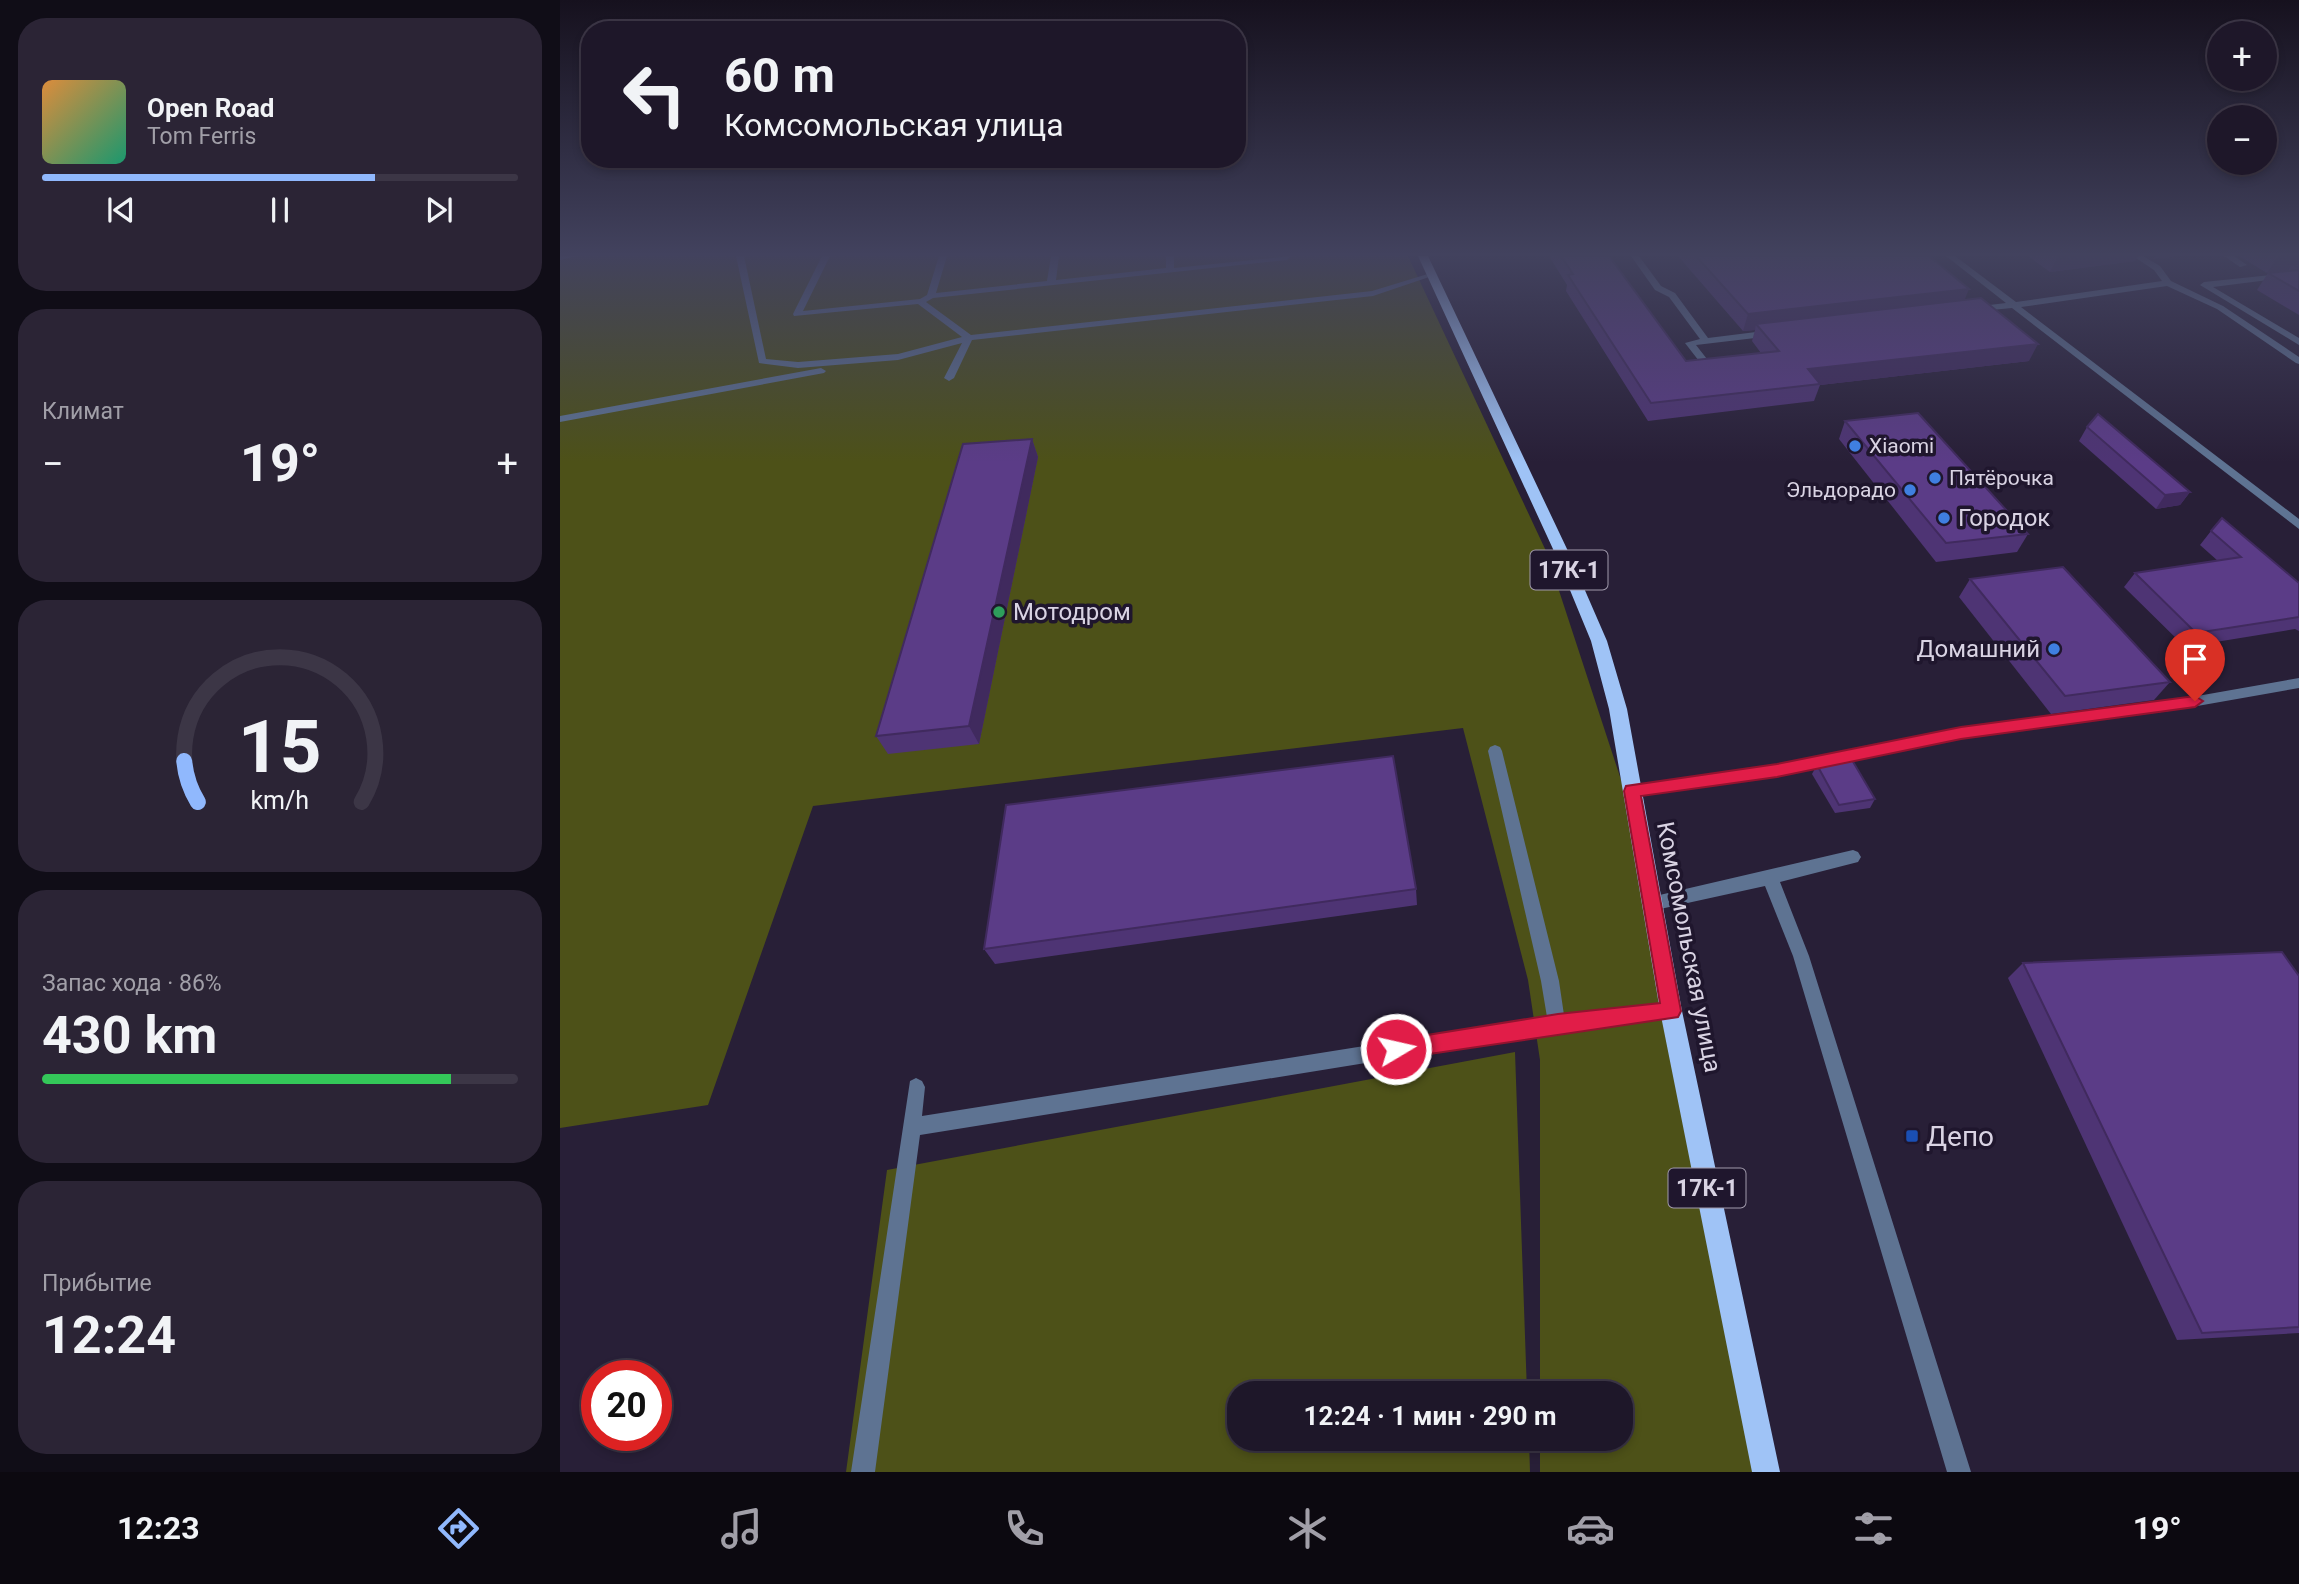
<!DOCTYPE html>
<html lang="ru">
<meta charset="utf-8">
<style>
body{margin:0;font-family:Roboto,sans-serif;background:#2b2435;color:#f1f3f6;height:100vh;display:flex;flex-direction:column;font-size:26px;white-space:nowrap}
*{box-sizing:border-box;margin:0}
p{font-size:23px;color:#a19fa8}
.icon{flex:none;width:38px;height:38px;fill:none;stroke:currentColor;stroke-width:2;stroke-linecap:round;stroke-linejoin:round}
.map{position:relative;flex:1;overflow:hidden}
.drawer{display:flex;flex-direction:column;gap:18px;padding:18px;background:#100d17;width:560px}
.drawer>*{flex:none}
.top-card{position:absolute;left:21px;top:21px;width:665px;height:147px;border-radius:28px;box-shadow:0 4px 10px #0003,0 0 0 2px #3c3646;background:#1e1729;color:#f1f3f6;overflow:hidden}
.fabs{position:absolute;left:1647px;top:21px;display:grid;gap:14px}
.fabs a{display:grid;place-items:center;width:70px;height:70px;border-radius:50%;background:#1e1729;box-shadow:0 4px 10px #0003,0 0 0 2px #3c3646;font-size:35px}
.speed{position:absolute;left:21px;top:1360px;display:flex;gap:14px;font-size:35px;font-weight:700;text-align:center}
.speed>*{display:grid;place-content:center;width:91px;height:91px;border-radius:50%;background:#1e1729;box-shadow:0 4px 10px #0003,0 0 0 2px #3c3646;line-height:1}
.speed .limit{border:10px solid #d22;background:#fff;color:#111}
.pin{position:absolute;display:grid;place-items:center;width:60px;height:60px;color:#fff;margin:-72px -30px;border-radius:50% 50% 50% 0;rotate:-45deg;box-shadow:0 0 7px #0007}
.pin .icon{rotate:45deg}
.me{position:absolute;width:77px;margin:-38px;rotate:81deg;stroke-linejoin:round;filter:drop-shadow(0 0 5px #0008)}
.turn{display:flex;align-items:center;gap:24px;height:147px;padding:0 28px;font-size:32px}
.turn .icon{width:91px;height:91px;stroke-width:2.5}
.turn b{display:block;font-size:49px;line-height:60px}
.big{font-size:52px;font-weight:700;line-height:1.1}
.drawer .widget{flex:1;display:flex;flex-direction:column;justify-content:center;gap:10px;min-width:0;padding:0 24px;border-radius:28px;background:#2b2435}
.drawer .dial{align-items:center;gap:0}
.dial svg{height:182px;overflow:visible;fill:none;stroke:#3c3646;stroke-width:7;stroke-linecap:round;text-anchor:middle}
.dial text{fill:#f1f3f6;stroke:none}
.song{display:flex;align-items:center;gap:21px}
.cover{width:84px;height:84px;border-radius:10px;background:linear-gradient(135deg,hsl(30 70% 55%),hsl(160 70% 35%))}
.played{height:7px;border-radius:4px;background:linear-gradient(90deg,#90b8fd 70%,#3c3646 70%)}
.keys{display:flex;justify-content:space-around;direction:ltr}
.heat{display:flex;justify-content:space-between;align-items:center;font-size:38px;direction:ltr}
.charge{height:10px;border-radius:5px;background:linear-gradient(90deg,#34c759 86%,#3c3646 0)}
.trip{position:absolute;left:667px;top:1381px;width:406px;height:70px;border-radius:28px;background:#1e1729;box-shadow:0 4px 10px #0003,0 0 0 2px #3c3646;font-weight:700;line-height:70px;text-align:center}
.tab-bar{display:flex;height:112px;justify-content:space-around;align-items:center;background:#0c0910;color:#a19fa8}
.tab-bar .icon{width:49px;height:49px}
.tab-bar .current{color:#90b8fd}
.tab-bar b{font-size:32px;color:#f1f3f6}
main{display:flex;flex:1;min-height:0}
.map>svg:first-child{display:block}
.green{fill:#4d5118}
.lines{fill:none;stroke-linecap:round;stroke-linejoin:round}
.lane{fill:#5e7392;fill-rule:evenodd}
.primary{fill:#9fc3f6;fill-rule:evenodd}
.wall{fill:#4e3474}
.shaded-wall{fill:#402a5e}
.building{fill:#5b3c87;stroke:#402a5e;stroke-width:2}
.route{fill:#e11d48;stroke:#92132f;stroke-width:2}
.shop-dot{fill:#3f7fe0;stroke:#1f162d;stroke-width:2.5}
.leisure-dot{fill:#2e9e5b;stroke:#1f162d;stroke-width:2.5}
.transit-dot{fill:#1a4fb4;stroke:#1f162d;stroke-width:2.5}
.labels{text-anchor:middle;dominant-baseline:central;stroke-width:7;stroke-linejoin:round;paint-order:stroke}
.far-poi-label{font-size:21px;fill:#d9d3e3;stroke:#1f162d;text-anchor:start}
.shield{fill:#1f162d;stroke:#a19aac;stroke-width:2}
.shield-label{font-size:23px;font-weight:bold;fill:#d9d3e3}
.poi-label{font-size:24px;fill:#d9d3e3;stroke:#1f162d;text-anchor:start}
.street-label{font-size:24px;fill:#d9d3e3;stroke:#1f162d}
.near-poi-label{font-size:28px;fill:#d9d3e3;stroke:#1f162d;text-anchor:start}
</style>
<main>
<section class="drawer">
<div class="widget">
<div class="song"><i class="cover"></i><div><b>Open Road</b><p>Tom Ferris</p></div></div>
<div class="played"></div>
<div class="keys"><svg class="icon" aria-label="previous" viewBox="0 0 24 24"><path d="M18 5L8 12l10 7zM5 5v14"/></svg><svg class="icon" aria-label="pause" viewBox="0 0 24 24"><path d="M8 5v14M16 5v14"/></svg><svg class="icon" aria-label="next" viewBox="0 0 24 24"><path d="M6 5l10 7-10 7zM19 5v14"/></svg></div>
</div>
<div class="widget"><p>Климат</p>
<div class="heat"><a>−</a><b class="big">19°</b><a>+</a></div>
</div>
<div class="widget dial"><svg viewBox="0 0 100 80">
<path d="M14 69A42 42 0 1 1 86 69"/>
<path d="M14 69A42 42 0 0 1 8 51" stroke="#90b8fd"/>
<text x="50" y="56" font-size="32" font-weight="700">15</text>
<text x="50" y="72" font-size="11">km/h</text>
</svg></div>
<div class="widget"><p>Запас хода · 86%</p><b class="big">430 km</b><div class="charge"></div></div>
<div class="widget"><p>Прибытие</p><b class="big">12:24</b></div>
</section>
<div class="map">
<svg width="1739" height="1472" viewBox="0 0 1739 1472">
<rect width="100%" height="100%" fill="#281f37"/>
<g class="green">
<path d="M0,256H848L986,551L1065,792L1194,1472H980V1439L1060,1438V1393H980V1060L968,980L903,728L253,806L148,1105L0,1128Z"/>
<path d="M955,1052L967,1393H679V1438L969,1439L970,1472H286L327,1170Z"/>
</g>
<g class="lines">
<g class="lane">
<path d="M0,256H17L0,260Z"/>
<path d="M176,256H184L206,359L238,362L338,354L402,337L358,304L234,316L233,314L262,256H270L243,311L360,299L367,295L379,256H387L376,293L487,281L491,256H499L496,280L606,268V256H614V268L731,256L727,260L373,298L366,302L411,335L812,291L871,273L875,275L813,296L412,340L394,378L389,381L384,378L402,343L338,360L238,368L199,363Z"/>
<path d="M1071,256H1079L1101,286L1115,293L1148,338L1212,330L1217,333L1212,336L1136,345L1154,368L1146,370L1125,343L1140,339L1109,297L1095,290Z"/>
<path d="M1386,256H1395L1456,302L1602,281L1594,270L1573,256H1583L1600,266L1611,281L1663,306L1739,357V364L1736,363L1657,309L1607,286L1461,307L1739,519V529L1452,308L1410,312L1409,310L1413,307L1446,303Z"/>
<path d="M1664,256H1674L1687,265L1680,267Z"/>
<path d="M1739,272V276L1653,287L1739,338V345L1640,285L1644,282Z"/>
<path d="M261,368L266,371L264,373L0,422V416Z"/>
<path d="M1739,678V688L1609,711L1401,738L1217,777L1072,797L1067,795L1065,791L1067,787L1072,785L1217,765L1401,728L1609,701Z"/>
<path d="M935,745L940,747L942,751L999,981L1004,1015L1111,1003L1117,1005L1120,1011L1117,1017L997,1032L360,1135L315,1472H291L350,1081L356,1078L362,1081L365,1087L362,1116L987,1017L981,981L928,751L930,747Z"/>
<path d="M1293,850L1298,852L1301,857L1298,862L1220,882L1249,956L1411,1472H1387L1233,956L1205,886L1091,911L1085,909L1083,904L1085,899L1091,897Z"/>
</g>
<path class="primary" d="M858,256H868L1007,549L1047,641L1067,709L1122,1011L1220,1472H1192L1100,1011L1049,709L1031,641L993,549Z"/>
</g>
<g class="wall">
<path d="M989,256H1049L1126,361L1201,353L1192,341L1195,330L1183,331L1118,256H1369L1404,300L1469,361L1260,385L1254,401L1088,421L1006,291L1007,285Z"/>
<path d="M1468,256H1578L1575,261L1490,272Z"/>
<path d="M1679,256H1739V315L1697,290L1708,273L1728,271L1707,273Z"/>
<path d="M1285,421L1468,534L1457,552L1376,562L1279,439Z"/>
<path d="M1527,427L1630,492L1620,505L1596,509L1519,441Z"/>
<path d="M472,439L478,457L419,744L328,754L316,736Z"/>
<path d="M1651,531L1739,583V631L1735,629L1625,647L1564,587L1575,573L1658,561L1640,545Z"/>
<path d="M1410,579L1610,682L1594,700L1491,714L1399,597Z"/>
<path d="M1257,765L1315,799L1310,808L1275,813L1252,774Z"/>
<path d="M856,889L857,905L435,964L424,949Z"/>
<path d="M1463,963L1739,976V1333L1617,1340L1448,978Z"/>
</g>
<g class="shaded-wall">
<path d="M1498,256H1578L1575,261L1490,272Z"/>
<path d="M1595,256H1620L1593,259Z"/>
<path d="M1718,256H1739V268L1732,264L1728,271L1707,273Z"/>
<path d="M1409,289L1402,306L1196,324L1195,330L1183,331L1188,314Z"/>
<path d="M1478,344L1469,361L1260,385V384L1248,369Z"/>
<path d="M472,439L478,457L419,744L409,726Z"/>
<path d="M1630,492L1620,505L1596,509L1605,495Z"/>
</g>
<g class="building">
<path d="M1001,256H1049L1126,361L1219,351L1196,324L1421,298L1478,344L1248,369L1260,384L1091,403L1008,275L1013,274Z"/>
<path d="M1136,256H1369L1409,289L1188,314Z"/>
<path d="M1732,264H1739V268Z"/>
<path d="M1739,270V291L1708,273Z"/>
<path d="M1358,413L1468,534L1386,543L1285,421Z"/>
<path d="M1538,414L1630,492L1605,495L1527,427Z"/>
<path d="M472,439L409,726L316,736L403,444Z"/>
<path d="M1662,518L1739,583V617L1636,633L1575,573L1681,557L1651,531Z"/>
<path d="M1503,567L1610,682L1505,696L1410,579Z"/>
<path d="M833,756L856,889L424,949L446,805Z"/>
<path d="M1292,760L1315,799L1279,805L1257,765Z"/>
<path d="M1722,952L1739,976V1327L1642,1333L1463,963Z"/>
</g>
<linearGradient id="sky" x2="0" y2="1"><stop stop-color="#16111e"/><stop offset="0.55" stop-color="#42425e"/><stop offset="1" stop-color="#42425e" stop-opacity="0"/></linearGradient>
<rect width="1739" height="462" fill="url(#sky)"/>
<path class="route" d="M1635,696L1643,701L1635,707L1401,739L1217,777L1081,796L1121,1011L1118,1017L836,1059L829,1056L826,1049L829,1042L836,1040L998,1014L1100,1003L1064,791L1066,786L1217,764L1401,727Z"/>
<g class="shop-dot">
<circle cx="1295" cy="446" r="7"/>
<circle cx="1375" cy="478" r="7"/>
<circle cx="1350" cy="490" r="7"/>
<circle cx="1384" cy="518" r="7"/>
<circle cx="1494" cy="649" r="7"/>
</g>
<circle class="leisure-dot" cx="439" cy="612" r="7"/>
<rect class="transit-dot" x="1345" y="1129" width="14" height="14" rx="3.5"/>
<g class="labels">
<g class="far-poi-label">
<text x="1309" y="446">Xiaomi</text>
<text x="1389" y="478">Пятёрочка</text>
<text x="1336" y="490" text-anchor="end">Эльдорадо</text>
</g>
<g class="shield">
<rect x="970.5" y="550.5" width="77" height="39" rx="5"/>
<rect x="1108.5" y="1168.5" width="77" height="39" rx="5"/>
</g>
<g class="shield-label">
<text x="1009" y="570">17К-1</text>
<text x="1147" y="1188">17К-1</text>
</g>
<g class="poi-label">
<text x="1398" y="518">Городок</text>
<text x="453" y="612">Мотодром</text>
<text x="1480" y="649" text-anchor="end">Домашний</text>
</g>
<g class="street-label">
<text transform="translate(1129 947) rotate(79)">Комсомольская улица</text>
</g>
<g class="near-poi-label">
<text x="1366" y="1136">Депо</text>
</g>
</g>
</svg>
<div class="fabs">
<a>+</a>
<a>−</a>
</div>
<div class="speed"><div class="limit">20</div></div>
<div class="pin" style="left:1635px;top:701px;background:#d93025"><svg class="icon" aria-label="arrive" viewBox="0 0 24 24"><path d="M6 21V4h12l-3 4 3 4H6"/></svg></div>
<svg class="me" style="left:836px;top:1049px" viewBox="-20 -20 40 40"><circle r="17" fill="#e11d48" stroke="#fff" stroke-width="3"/><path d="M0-11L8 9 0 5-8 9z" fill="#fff"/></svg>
<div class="trip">12:24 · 1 мин · 290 m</div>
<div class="top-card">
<div class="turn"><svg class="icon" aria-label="left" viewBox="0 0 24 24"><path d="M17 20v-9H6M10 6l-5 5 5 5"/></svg><div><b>60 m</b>Комсомольская улица</div></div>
</div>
</div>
</main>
<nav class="tab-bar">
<b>12:23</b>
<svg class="icon current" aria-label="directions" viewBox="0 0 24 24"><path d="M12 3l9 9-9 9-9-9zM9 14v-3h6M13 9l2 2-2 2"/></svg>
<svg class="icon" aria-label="music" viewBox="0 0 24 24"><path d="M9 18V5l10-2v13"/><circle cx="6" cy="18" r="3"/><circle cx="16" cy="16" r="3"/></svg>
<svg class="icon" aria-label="phone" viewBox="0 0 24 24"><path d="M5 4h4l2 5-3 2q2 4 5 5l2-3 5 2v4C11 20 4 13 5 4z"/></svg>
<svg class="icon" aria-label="climate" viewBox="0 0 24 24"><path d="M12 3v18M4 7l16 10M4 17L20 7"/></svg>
<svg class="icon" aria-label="car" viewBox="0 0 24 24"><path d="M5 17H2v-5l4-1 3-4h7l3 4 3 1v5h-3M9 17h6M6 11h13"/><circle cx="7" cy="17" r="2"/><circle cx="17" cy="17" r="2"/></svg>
<svg class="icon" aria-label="filters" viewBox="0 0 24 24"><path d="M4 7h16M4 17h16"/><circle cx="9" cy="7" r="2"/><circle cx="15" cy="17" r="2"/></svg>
<b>19°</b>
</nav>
